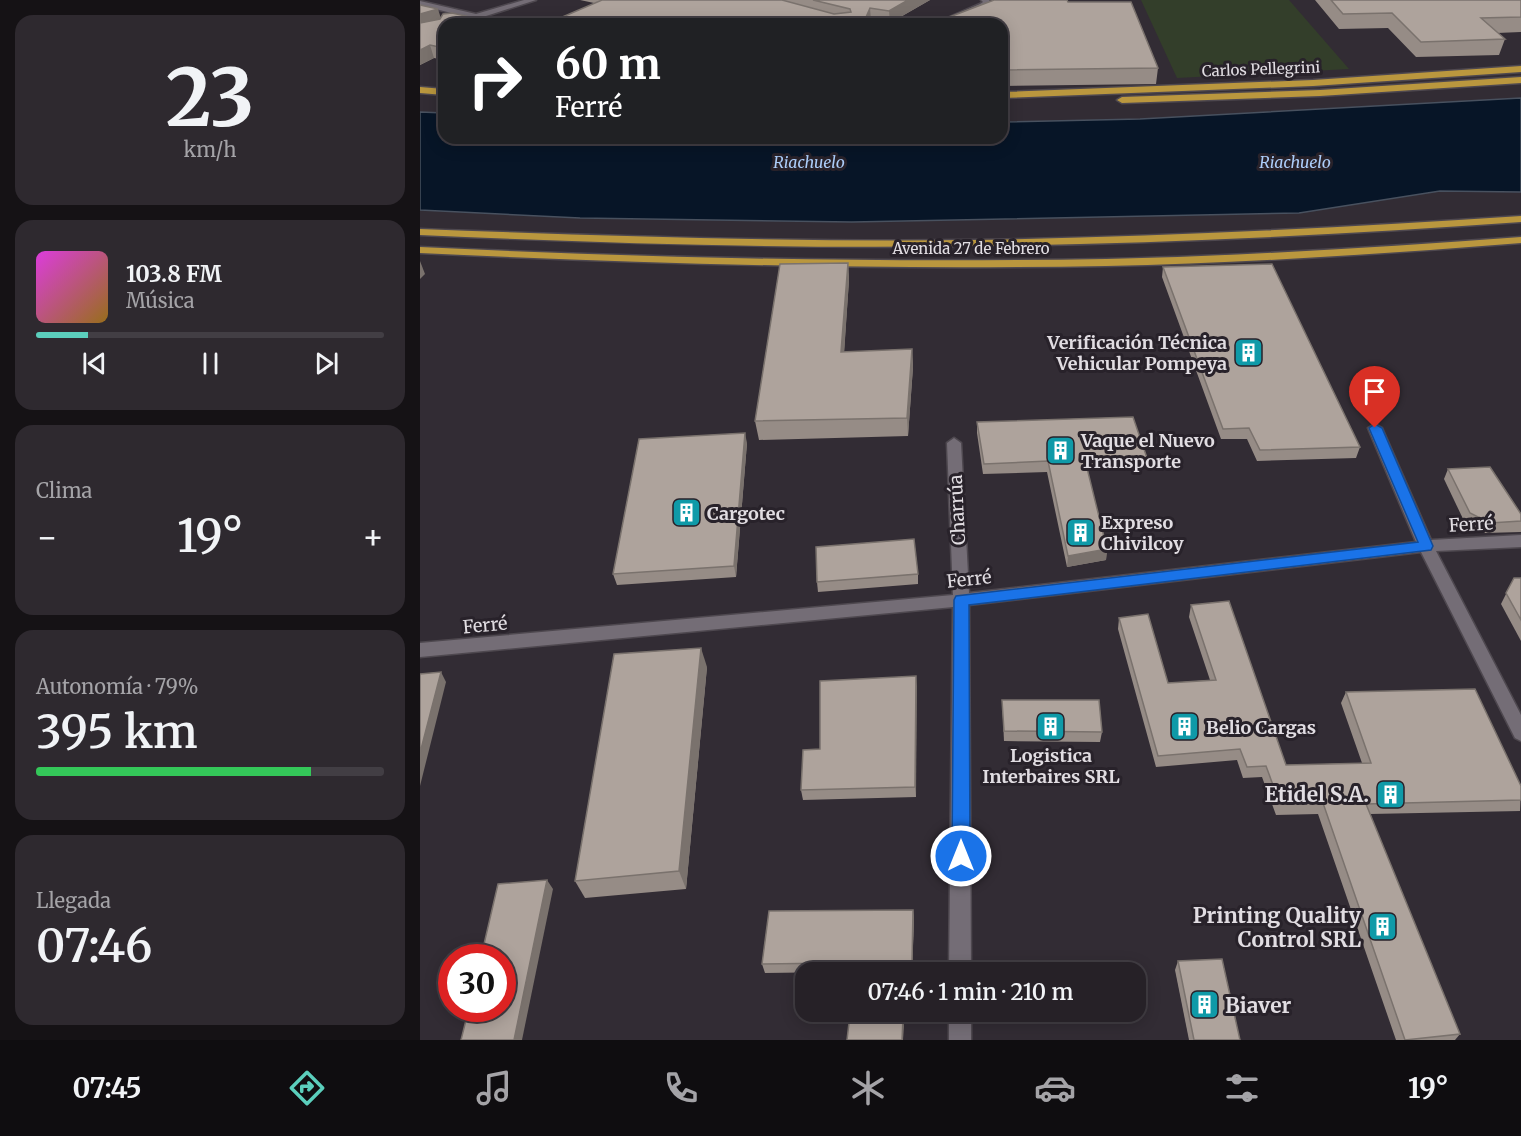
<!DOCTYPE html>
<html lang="es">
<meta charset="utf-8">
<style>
body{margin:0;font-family:Merriweather,serif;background:#2e292f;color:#f1f3f6;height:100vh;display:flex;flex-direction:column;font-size:22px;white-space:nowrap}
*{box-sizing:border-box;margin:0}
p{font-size:20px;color:#a4a3a7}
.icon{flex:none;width:33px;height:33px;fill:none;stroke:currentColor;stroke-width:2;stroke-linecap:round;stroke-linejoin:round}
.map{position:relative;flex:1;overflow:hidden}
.details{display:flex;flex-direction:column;gap:15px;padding:15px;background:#151215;width:420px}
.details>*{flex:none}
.top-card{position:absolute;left:18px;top:18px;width:570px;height:126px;border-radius:18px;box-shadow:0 3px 15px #0003,0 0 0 2px #423e44;background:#202124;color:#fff;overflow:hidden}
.speed{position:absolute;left:18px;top:944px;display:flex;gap:12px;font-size:30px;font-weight:700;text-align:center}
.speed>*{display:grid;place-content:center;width:78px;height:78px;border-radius:50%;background:#262127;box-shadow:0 3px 15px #0003,0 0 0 2px #423e44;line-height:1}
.speed .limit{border:9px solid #d22;background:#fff;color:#111}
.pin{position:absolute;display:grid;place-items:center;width:51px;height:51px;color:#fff;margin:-62px -26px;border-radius:50% 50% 50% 0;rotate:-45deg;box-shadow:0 0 6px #0007}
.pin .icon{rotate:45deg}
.me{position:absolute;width:66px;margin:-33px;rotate:0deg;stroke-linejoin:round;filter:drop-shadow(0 0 4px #0008)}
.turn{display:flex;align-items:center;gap:21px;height:126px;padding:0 18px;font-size:27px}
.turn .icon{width:78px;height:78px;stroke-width:2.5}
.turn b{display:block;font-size:42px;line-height:51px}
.big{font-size:45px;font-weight:600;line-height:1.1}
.details .widget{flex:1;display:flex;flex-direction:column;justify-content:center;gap:9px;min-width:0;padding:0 21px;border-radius:18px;background:#2e292f}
.details .dial{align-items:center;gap:0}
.dial b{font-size:78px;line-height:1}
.song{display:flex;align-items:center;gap:18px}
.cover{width:72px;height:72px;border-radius:9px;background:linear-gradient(135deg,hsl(300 70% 55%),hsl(40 70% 35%))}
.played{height:6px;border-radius:3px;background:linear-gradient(90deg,#5bcebc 15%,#423e44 15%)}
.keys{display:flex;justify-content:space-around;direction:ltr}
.heat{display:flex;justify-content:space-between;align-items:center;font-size:33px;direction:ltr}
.charge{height:9px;border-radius:4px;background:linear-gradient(90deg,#34c759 79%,#423e44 0)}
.trip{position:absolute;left:375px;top:962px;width:351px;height:60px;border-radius:18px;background:#262127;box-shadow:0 3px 15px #0003,0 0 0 2px #423e44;font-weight:600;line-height:60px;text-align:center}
.menu{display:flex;height:96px;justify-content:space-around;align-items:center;background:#0f0d10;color:#a4a3a7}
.menu .icon{width:42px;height:42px}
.menu .selected{color:#5bcebc}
.menu b{font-size:27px;color:#f1f3f6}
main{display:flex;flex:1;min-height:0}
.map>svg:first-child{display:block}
.green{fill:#333e2a}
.water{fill:#071527;stroke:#48515f;stroke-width:1.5}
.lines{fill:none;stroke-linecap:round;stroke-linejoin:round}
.minor-casing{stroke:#4e484f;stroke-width:3}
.major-casing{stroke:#4e484f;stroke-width:3}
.minor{fill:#746d76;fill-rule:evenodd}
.major{fill:#ba973e;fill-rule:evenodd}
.wall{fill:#968c86}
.shaded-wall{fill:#7a726d}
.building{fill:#aea39c;stroke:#7a726d;stroke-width:1.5}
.route{fill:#1a73e8;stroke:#114b97;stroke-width:1.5}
.labels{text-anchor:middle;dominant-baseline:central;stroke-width:6;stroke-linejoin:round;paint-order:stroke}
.far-street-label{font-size:15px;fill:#e1dde2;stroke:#28222a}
.far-water-label{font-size:16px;font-style:italic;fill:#accdf9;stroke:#28222a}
.poi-label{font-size:18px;font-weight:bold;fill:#e1dde2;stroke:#28222a;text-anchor:start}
.street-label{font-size:18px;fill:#e1dde2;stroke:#28222a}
.near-poi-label{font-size:21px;font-weight:bold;fill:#e1dde2;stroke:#28222a;text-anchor:end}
</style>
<main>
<section class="details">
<div class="widget dial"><b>23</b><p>km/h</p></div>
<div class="widget">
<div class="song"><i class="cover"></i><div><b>103.8 FM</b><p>Música</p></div></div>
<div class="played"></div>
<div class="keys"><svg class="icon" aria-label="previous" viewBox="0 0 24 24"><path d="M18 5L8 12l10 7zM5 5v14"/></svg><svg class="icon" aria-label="pause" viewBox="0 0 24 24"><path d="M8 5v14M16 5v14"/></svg><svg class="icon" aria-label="next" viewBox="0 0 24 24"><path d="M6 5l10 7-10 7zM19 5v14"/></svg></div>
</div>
<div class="widget"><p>Clima</p>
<div class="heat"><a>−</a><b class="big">19°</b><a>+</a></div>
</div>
<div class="widget"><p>Autonomía · 79%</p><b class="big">395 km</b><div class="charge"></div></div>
<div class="widget"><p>Llegada</p><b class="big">07:46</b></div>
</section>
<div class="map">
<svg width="1101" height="1040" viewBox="0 0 1101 1040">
<rect width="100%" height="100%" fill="#322c34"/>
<path class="green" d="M721,0H869L929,69L757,78Z"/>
<path class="water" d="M1101,98V192L1020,191L879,213L432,222L160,218L0,210V112L24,113V138H582V122L720,119Z"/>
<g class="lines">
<defs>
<g id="minor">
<path d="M104,0H116L66,16L92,24C80,24 68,19 57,19C47,19 37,24 27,24L47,17L0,5V1L56,14Z"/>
<path d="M561,0H569L571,3L566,8L525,24H514L560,4L563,2Z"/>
<path d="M955,424L962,428L1011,540L1101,535V547L1016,551L1101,715V741L1095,738L1001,552L549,605L551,972H529L533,607L0,657V643L533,595L527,443L534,438L541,443L549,593L996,542L948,428Z"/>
<rect x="529" y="1011" width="22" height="29"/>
</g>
<g id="major">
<path d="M1101,66V72L893,86L582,98V92L893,80Z"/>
<path d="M1101,77V83L900,96L702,103L697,100L702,97L900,90Z"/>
<path d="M0,87L24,89V95L0,93Z"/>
<path d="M1101,216V222C919,235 736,244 553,246C369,249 184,243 0,235V229C184,236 369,242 553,240C736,237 919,228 1101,216Z"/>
<path d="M1101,237V243C963,254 825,263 686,266C457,270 229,264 0,253V247C229,258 457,263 686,259C825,256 963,247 1101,237Z"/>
</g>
</defs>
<use href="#minor" class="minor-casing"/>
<use href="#major" class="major-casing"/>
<use href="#minor" class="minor"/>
<use href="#major" class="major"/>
</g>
<g class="wall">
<path d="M160,0H510L470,23L451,20L174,3Z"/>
<path d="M895,0H1101V32L1077,33L1085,39L1079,55L996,57L968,28L919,29Z"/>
<path d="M648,2L738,68L736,84L582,86V24Z"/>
<path d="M0,5L21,18L24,24V60L14,58L0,65Z"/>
<path d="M428,263L429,280L424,352L492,349L493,367L488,436L339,440L335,421Z"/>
<path d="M743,267L940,447L936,458L837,461L827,439H801L742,277Z"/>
<path d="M557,422L727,458L725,468L667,470L687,549L686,560L647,567L627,472L563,474L557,433Z"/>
<path d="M327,443L316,577L197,585L193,574Z"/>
<path d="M1028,469L1101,514V532L1065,533L1045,523L1024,479Z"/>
<path d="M498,574V584L398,592L397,582Z"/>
<path d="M1094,578H1101V641L1081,604Z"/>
<path d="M771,605L866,765L942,763L921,703L926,692L1101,786L1100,811L950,814L1040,1034L1035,1040H976L898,814L856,815L842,777L823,778L817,760L736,767L698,629L699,618L748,683L790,680L769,617Z"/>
<path d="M287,667L266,889L165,898L155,881Z"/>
<path d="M496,676V797L383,800L381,790L400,749Z"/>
<path d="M582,700L682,732L680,742L584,741Z"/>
<path d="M493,910L494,919L492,971L345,973L342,964Z"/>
<path d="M758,961L820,1040H769L755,970Z"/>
</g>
<g class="shaded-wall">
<path d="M488,0H510L470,23L469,11Z"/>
<path d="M450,8L451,20L449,24H443Z"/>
<path d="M18,9L22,22L0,28V14Z"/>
<path d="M10,45L14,58L0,65V50Z"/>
<path d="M0,261L5,274L0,279Z"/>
<path d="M428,263L429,280L423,370L421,352Z"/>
<path d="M492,349L493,367L488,436L487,418Z"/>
<path d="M325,433L327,443L316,577L314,566Z"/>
<path d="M687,549L686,560L647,567L648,556Z"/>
<path d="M281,648L287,667L266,889L259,871Z"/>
<path d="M21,672L26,682L0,786V753Z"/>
<path d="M496,676L497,686L496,797L495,787Z"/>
<path d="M127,880L133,889L102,1040H94Z"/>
<path d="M493,910L494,919L492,971V962Z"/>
<path d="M483,1018L484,1026L483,1040H482Z"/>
</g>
<g class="building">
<path d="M182,0H362L414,14L431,12L430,9L393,0H488L469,11L450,8L443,24H126Z"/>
<path d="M574,0H647L648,2H711L738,68L582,70V24H511Z"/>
<path d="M911,0H1101V17L1061,18L1085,39L1001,42L972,13L923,14Z"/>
<path d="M0,5L18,9L0,14Z"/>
<path d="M32,13L82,24H24V48L10,45L0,50V23L20,19L23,14Z"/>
<path d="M428,263L421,352L492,349L487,418L335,421L360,264Z"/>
<path d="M852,264L940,447L840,450L829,428L803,429L743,267Z"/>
<path d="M713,417L727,458L665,460L687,549L648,556L628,461L564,464L557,422Z"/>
<path d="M325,433L314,566L193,574L219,439Z"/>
<path d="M1070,467L1101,514V521L1070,523L1050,513L1028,469Z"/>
<path d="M494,539L498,574L397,582L396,547Z"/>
<path d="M1094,578H1101V620L1086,593Z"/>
<path d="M809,601L866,765L951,763L926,692L1055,689L1101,786V800L946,804L1040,1034L985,1040L903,803L860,804L846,766L827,767L820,749L738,756L699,618L728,614L748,683L796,680L771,605Z"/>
<path d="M281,648L259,871L155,881L194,654Z"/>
<path d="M21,672L0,753V674Z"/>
<path d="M496,676L495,787L381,790L383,750L400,749V681Z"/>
<path d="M582,700H679L682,732L584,731Z"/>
<path d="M127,880L94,1040H41L49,1008H82V957H61L78,884Z"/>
<path d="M493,910L492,962L342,964L349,911Z"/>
<path d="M802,959L820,1040H774L758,961Z"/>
<path d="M430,1014L483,1018L482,1040H427Z"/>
</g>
<path class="route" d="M955,424L962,428L1013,546L1011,550L549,605L550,856L547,862L541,864L534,862L532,856L534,600L536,596L998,542L949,428Z"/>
<defs>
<symbol id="building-square" viewBox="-11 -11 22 22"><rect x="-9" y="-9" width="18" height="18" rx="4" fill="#0f9aa8" stroke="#28222a"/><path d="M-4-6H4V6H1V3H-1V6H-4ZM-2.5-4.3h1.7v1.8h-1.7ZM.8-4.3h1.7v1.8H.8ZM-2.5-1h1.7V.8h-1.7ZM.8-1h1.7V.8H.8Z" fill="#fff"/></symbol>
</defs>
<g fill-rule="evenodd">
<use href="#building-square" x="812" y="336" width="33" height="33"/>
<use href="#building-square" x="624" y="434" width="33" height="33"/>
<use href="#building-square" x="250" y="496" width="33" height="33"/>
<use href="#building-square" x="644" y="516" width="33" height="33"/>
<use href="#building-square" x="614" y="710" width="33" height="33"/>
<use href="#building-square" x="748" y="710" width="33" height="33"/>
<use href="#building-square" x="954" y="778" width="33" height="33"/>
<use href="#building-square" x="946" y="910" width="33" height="33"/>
<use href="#building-square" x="768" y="988" width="33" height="33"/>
</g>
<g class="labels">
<g class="far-street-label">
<text transform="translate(841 69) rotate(-2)">Carlos Pellegrini</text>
<text x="551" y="248">Avenida 27 de Febrero</text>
</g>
<g class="far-water-label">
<text x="389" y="162">Riachuelo</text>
<text x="875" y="162">Riachuelo</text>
</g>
<g class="poi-label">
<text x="807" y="342" text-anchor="end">Verificación Técnica<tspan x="807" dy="21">Vehicular Pompeya</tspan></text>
<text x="661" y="440">Vaque el Nuevo<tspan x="661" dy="21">Transporte</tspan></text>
<text x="287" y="513">Cargotec</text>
<text x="681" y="522">Expreso<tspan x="681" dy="21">Chivilcoy</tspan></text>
<text x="786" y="727">Belio Cargas</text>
<text x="631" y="755" text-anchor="middle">Logistica<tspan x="631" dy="21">Interbaires SRL</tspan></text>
</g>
<g class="street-label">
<text transform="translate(537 510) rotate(-93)">Charrúa</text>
<text transform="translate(1051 524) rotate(-3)">Ferré</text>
<text transform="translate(549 579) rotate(-6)">Ferré</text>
<text transform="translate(65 625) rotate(-5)">Ferré</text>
</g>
<g class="near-poi-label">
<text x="949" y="794">Etidel S.A.</text>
<text x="941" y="915">Printing Quality<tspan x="941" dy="24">Control SRL</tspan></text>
<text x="805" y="1005" text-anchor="start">Biaver</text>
</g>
</g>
</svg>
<div class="speed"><div class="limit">30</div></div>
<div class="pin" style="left:955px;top:428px;background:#d93025"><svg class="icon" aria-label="arrive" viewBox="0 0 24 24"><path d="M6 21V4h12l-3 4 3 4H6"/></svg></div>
<svg class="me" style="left:541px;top:856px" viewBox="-20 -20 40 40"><circle r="17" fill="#1a73e8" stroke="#fff" stroke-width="3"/><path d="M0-11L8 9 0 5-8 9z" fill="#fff"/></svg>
<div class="trip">07:46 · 1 min · 210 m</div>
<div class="top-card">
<div class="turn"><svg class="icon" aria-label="right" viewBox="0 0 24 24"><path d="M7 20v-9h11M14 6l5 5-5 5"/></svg><div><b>60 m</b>Ferré</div></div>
</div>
</div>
</main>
<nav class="menu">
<b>07:45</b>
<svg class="icon selected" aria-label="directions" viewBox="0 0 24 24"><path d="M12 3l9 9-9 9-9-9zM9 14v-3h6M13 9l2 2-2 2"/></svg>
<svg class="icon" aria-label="music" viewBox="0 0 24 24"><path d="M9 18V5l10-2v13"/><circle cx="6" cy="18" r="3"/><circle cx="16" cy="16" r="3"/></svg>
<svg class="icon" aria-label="phone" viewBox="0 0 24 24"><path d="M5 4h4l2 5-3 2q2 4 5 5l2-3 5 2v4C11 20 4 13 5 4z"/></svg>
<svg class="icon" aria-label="climate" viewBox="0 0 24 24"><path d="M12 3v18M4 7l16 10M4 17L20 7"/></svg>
<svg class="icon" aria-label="car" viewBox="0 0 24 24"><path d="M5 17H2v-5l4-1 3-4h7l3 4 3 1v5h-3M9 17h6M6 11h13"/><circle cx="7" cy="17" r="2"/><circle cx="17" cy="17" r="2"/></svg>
<svg class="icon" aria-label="filters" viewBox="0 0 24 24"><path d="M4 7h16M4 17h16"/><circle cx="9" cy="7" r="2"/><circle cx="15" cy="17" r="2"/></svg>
<b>19°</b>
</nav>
